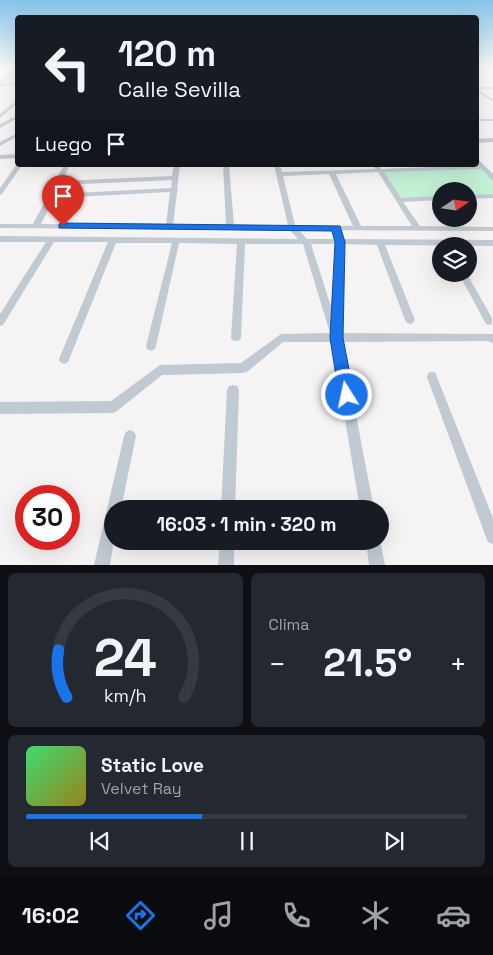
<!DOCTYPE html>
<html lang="es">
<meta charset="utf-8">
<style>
body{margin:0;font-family:"Space Grotesk",sans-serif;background:#242831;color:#f1f3f6;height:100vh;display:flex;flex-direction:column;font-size:19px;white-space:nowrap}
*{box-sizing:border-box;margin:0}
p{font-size:16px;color:#9ea1a6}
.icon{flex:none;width:28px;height:28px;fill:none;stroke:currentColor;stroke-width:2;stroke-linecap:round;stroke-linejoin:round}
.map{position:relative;height:565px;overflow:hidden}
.drawer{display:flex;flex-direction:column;gap:8px;padding:8px;background:#0d0f14;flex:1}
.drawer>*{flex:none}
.guide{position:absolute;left:15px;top:15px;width:464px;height:152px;border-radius:5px;box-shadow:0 5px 20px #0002;background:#171b24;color:#f1f3f6;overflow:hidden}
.needle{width:32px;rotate:77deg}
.buttons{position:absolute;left:432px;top:182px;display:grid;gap:10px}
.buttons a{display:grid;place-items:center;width:45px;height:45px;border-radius:50%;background:#171b24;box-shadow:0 5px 20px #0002;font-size:25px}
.speed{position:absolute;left:15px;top:485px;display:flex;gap:10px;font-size:25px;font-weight:700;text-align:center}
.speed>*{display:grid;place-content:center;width:65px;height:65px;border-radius:50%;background:#171b24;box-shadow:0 5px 20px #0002;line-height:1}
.speed .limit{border:8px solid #d22;background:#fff;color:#111}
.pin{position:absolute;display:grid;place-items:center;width:42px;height:42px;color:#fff;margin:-51px -21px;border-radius:50% 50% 50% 0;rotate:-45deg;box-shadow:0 0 5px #0007}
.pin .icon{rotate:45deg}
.me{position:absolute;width:55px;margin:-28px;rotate:350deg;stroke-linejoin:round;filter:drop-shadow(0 0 4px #0008)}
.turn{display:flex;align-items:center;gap:18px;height:105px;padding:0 20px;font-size:22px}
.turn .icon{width:65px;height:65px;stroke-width:2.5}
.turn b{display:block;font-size:35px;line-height:42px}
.then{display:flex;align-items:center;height:48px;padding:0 20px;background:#0003;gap:10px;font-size:19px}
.big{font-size:38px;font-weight:600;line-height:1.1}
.drawer .card{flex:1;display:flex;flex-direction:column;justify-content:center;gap:8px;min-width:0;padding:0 18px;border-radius:8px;background:#242831}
.drawer .dial{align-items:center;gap:0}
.dial svg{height:130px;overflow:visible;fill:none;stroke:#363941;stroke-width:7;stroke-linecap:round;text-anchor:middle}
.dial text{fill:#f1f3f6;stroke:none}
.song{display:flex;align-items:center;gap:15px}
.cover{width:60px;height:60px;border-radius:8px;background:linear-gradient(135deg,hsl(140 70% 55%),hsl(50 70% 35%))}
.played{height:5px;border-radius:2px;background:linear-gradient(90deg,#1a73e8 40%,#363941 40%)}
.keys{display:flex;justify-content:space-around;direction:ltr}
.heat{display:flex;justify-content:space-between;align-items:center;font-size:28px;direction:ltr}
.drawer .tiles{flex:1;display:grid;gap:8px;grid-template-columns:1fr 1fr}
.card:last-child{grid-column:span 2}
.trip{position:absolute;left:104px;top:500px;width:285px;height:50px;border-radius:25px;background:#171b24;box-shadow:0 5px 20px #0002;font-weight:600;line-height:50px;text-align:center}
.tab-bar{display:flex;height:80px;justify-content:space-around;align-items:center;background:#090b0e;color:#9ea1a6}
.tab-bar .icon{width:35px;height:35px}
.tab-bar .current{color:#1a73e8}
.tab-bar b{font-size:22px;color:#f1f3f6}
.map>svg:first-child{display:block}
.green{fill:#c3f1d5}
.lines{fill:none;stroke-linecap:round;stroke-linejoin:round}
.street{fill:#c1cad2;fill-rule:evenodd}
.route{fill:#1a73e8;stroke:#114b97}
</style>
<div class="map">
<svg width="493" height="565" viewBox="0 0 493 565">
<rect width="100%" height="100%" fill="#f5f3f3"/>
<path class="green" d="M483,167L493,178V196L469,197V191H441V198L399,200L380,171Z"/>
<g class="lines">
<g class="street">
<path d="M14,69L18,71L3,84L18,83V85L0,86V82Z"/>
<path d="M478,69H483L493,75V78Z"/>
<path d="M476,87H493V89H478L493,99V102L476,92Z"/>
<path d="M18,99V103L0,118V114Z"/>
<path d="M18,115V118L0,128V124Z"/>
<rect x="476" y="119" width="17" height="2"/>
<path d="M18,133V136L0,146V142Z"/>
<path d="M493,138V142L476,143V139Z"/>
<path d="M18,154V158L0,159V155Z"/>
<path d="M476,157L493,174V180L491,179L482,169L384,172L401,198L441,196V200L403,202L420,226L493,227V231L299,230L307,239H336V235H342L343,239L493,240V246L385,245L415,320L413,323L410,324L407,323L405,320L377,245L344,244L341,333L493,334V343L488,341L342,342L374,509H360L332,342H283L247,372L243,373L162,375L117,411L113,413L0,414V402L111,401L160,365L241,363L281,334L330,333L303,244H245L241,337L240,340L236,341L232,340L231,337L237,244L179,243L156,346L155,349L151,351L147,349L146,346L172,243H116L68,362L64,364L60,362L59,359L108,242H54L3,325L0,326V314L46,242H0V236L298,239L290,230L0,228V224H33L64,165H70L62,181L172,176L174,165H180L177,189L178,190L177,192L173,225H226L223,165H229L234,225H288L274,165H280L282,172L375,169L373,165H379L381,169L478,165L476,163ZM378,172L412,226H361L336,174ZM329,174L353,226L295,225L283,176ZM172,180L171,188L56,194L60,185ZM170,192L166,225L41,224L54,198ZM311,244H336L333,313Z"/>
<path d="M17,164L22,165L2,194L0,195V188Z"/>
<path d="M493,194V198L469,199V195Z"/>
<path d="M459,274H467L492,318V324L489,325L486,324Z"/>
<path d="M432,372L436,373L437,377L493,518V544L488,542L486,537L427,377L428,373Z"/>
<path d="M233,385L237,386L239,390L235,509H221L227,390L229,386Z"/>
<path d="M130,430L134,432L136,436L121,509H112V541H114L110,565H94L124,436L126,432Z"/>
<path d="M380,540L385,565H369L366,541H380Z"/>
<path d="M220,541H234V565H218Z"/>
</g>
</g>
<linearGradient id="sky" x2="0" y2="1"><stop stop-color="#85c3ea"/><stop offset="0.46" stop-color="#fafafa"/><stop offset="1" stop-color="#fafafa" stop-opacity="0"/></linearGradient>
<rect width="493" height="149" fill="url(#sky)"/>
<path class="route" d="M63,223L340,226L345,242L343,338L354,395L352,400L347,403L342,400L339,395L330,338L335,242L332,231L59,228V224Z"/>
</svg>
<div class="buttons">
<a><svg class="needle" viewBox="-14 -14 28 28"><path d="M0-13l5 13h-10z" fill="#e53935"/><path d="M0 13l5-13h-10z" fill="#9ea1a6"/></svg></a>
<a><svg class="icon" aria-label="layers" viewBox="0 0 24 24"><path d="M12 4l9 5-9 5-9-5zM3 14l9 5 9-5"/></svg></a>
</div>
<div class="speed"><div class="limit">30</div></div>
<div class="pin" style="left:63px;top:226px;background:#d93025"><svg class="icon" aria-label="arrive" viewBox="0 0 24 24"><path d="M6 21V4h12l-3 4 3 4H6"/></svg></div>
<svg class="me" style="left:347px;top:395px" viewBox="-20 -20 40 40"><circle r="17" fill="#1a73e8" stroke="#fff" stroke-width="3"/><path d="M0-11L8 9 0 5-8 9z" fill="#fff"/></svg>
<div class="trip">16:03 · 1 min · 320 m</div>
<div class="guide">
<div class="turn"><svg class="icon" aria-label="left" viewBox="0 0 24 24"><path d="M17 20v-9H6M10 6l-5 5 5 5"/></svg><div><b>120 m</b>Calle Sevilla</div></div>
<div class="then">Luego<svg class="icon" aria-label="arrive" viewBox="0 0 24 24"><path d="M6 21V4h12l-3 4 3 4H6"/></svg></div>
</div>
</div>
<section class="drawer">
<div class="tiles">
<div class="card dial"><svg viewBox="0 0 100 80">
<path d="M14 69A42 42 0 1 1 86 69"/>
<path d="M14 69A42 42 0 0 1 9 40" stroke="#1a73e8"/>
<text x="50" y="56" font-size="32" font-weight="700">24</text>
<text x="50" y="72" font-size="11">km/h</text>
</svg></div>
<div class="card"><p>Clima</p>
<div class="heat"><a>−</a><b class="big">21.5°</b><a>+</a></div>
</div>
<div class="card">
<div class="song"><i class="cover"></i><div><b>Static Love</b><p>Velvet Ray</p></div></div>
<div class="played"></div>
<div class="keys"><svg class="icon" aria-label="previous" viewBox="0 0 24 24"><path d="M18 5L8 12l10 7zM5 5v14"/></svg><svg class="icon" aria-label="pause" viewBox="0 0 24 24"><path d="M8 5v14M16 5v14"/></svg><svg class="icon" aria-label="next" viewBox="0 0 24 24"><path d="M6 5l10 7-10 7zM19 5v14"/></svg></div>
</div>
</div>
</section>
<nav class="tab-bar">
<b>16:02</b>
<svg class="icon current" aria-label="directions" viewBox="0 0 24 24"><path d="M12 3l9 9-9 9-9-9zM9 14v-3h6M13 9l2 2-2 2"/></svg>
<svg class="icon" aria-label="music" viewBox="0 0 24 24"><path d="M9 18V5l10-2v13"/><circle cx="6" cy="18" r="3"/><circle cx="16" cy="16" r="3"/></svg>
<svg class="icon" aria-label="phone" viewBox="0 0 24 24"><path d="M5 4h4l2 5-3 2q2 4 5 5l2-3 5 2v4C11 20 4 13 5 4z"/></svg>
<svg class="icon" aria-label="climate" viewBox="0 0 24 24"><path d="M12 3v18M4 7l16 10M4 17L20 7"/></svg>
<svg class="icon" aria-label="car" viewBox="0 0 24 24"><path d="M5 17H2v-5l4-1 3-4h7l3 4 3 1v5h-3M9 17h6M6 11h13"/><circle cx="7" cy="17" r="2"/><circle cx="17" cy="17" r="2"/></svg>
</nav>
